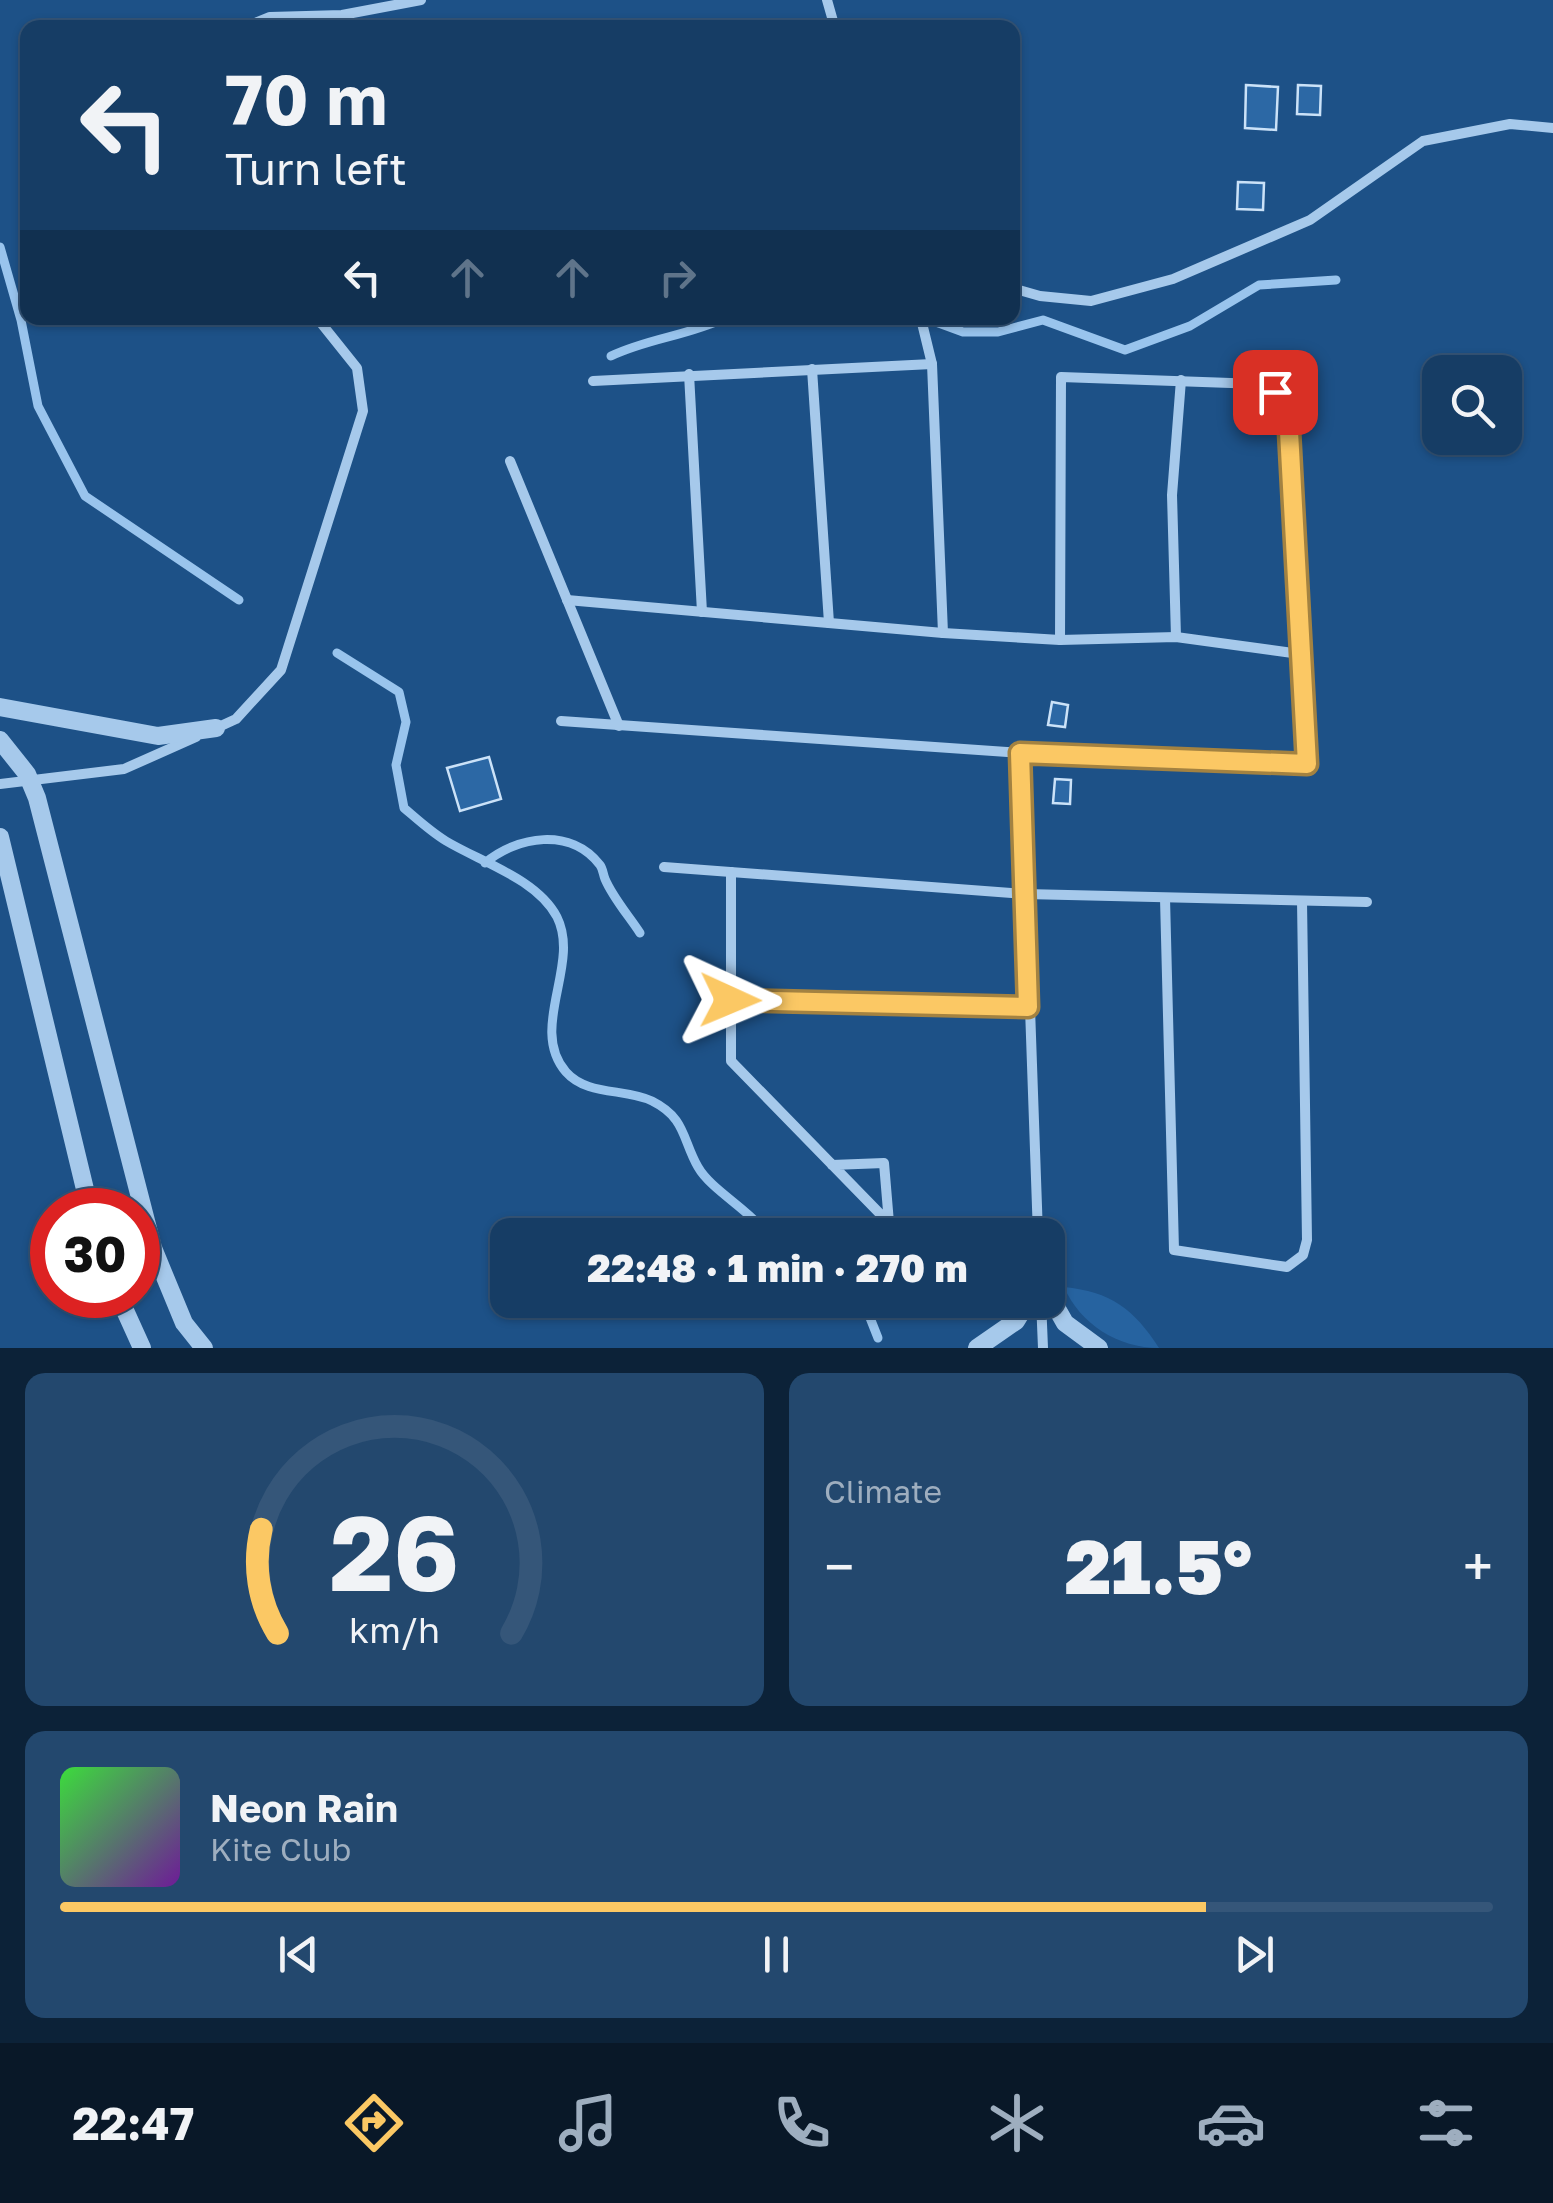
<!DOCTYPE html>
<meta charset="utf-8">
<style>
body{margin:0;font-family:"Golos Text",sans-serif;background:#23486e;color:#f1f3f6;height:100vh;display:flex;flex-direction:column;font-size:38px;white-space:nowrap}
*{box-sizing:border-box;margin:0}
p{font-size:32px;color:#9eaebf}
.icon{flex:none;width:55px;height:55px;fill:none;stroke:currentColor;stroke-width:2;stroke-linecap:round;stroke-linejoin:round}
.map{position:relative;height:1348px;overflow:hidden}
.details{display:flex;flex-direction:column;gap:25px;padding:25px;background:#0c2238;flex:1}
.details>*{flex:none}
.banner{position:absolute;left:20px;top:20px;width:1000px;height:305px;border-radius:20px;box-shadow:0 2px 8px #0004,0 0 0 2px #355679;background:#163d65;color:#f1f3f6;overflow:hidden}
.buttons{position:absolute;left:1422px;top:355px;display:grid;gap:20px}
.buttons a{display:grid;place-items:center;width:100px;height:100px;border-radius:20px;background:#163d65;box-shadow:0 2px 8px #0004,0 0 0 2px #355679;font-size:50px}
.speed{position:absolute;left:30px;top:1188px;display:flex;gap:20px;font-size:50px;font-weight:700;text-align:center}
.speed>*{display:grid;place-content:center;width:130px;height:130px;border-radius:50%;background:#163d65;box-shadow:0 2px 8px #0004,0 0 0 2px #355679;line-height:1}
.speed .limit{border:15px solid #d22;background:#fff;color:#111}
.pin{position:absolute;display:grid;place-items:center;width:85px;height:85px;color:#fff;margin:-42px;border-radius:20px;box-shadow:0 5px 15px #0006}
.me{position:absolute;width:110px;margin:-55px;rotate:91deg;stroke-linejoin:round;filter:drop-shadow(0 0 8px #0008)}
.turn{display:flex;align-items:center;gap:35px;height:210px;padding:0 40px;font-size:45px}
.turn .icon{width:130px;height:130px;stroke-width:2.5}
.turn b{display:block;font-size:70px;line-height:85px}
.lanes{display:flex;align-items:center;height:95px;padding:0 40px;background:#0003;justify-content:center;gap:50px;direction:ltr}
.lanes .off{opacity:.35}
.big{font-size:75px;font-weight:800;line-height:1.1}
.details .tile{flex:1;display:flex;flex-direction:column;justify-content:center;gap:15px;min-width:0;padding:0 35px;border-radius:20px;background:#23486e}
.details .dial{align-items:center;gap:0}
.dial svg{height:260px;overflow:visible;fill:none;stroke:#355679;stroke-width:7;stroke-linecap:round;text-anchor:middle}
.dial text{fill:#f1f3f6;stroke:none}
.song{display:flex;align-items:center;gap:30px}
.cover{width:120px;height:120px;border-radius:15px;background:linear-gradient(135deg,hsl(120 70% 55%),hsl(280 70% 35%))}
.played{height:10px;border-radius:5px;background:linear-gradient(90deg,#fbc864 80%,#355679 80%)}
.keys{display:flex;justify-content:space-around;direction:ltr}
.heat{display:flex;justify-content:space-between;align-items:center;font-size:55px;direction:ltr}
.details .tiles{flex:1;display:grid;gap:25px;grid-template-columns:1fr 1fr}
.tile:last-child{grid-column:span 2}
.trip{position:absolute;left:490px;top:1218px;width:575px;height:100px;border-radius:20px;background:#163d65;box-shadow:0 2px 8px #0004,0 0 0 2px #355679;font-weight:800;line-height:100px;text-align:center}
.menu{display:flex;height:160px;justify-content:space-around;align-items:center;background:#091828;color:#9eaebf}
.menu .icon{width:70px;height:70px}
.menu .current{color:#fbc864}
.menu b{font-size:45px;color:#f1f3f6}
.map>svg:first-child{display:block}
.green{fill:#2663a0}
.lines{fill:none;stroke-linecap:round;stroke-linejoin:round}
.stream{stroke:#99c4ed;stroke-width:9}
.building{fill:#2c68a5;stroke:#cbe2f8;stroke-width:2.5}
.minor{stroke:#a6c9eb;stroke-width:10}
.tertiary{stroke:#a6c9eb;stroke-width:18}
.route-casing{stroke:#a38241;stroke-width:25}
.route{stroke:#fbc864;stroke-width:18}
</style>
<div class="map">
<svg width="1553" height="1348" viewBox="0 0 1553 1348">
<rect width="100%" height="100%" fill="#1d5187"/>
<path class="green" d="M1064,1287C1111,1292 1133,1308 1159,1348C1118,1348 1080,1324 1064,1287Z"/>
<g class="lines">
<g class="stream">
<path d="M0,247L21,320L38,406L85,496L239,600"/>
<path d="M925,318L963,332H998L1043,320L1125,350L1190,326L1259,285L1336,280"/>
<path d="M611,356C649,338 687,336 725,318"/>
<path d="M337,653L399,692L406,722L396,765L404,808C417,819 431,832 446,841C481,862 537,879 557,917C581,965 528,1028 566,1072C587,1096 625,1088 652,1101C686,1118 682,1139 698,1167C711,1190 750,1210 768,1235"/>
<path d="M485,863C517,836 571,827 600,865C603,869 603,874 605,879C613,898 629,916 640,933"/>
<path d="M863,1300L878,1338"/>
</g>
</g>
<g class="building">
<path d="M1246,85L1278,87L1276,130L1245,128Z"/>
<path d="M1298,85L1321,86L1320,115L1297,114Z"/>
<path d="M1238,182L1264,183L1263,210L1237,209Z"/>
<path d="M1052,702L1068,705L1065,727L1048,725Z"/>
<path d="M489,757L501,799L460,811L447,768Z"/>
<path d="M1055,779L1071,780L1070,804L1053,803Z"/>
</g>
<g class="lines">
<g class="minor">
<path d="M827,0L835,28"/>
<path d="M243,28L270,17L342,15L421,0"/>
<path d="M1012,288L1040,296L1091,301L1173,279L1310,220L1423,141L1510,124L1553,128"/>
<path d="M922,323L932,364L943,633"/>
<path d="M812,369L829,623"/>
<path d="M689,374L702,612"/>
<path d="M593,381L932,364"/>
<path d="M510,461L619,726"/>
<path d="M567,600L943,633L1060,640L1176,637L1300,654"/>
<path d="M1176,637L1172,495L1181,380"/>
<path d="M561,721L1021,753L1307,764L1288,413L1275,392L1259,384L1061,377L1060,640"/>
<path d="M212,730L236,719L281,670L363,411L357,368L317,318"/>
<path d="M1021,753L1038,1235"/>
<path d="M0,784L124,769L196,737"/>
<path d="M664,867L1025,894L1367,902"/>
<path d="M731,872V1061L889,1223L884,1163L832,1165"/>
<path d="M1165,898L1174,1250L1287,1267L1303,1255L1307,1240L1302,901"/>
<path d="M730,1000L1029,1007"/>
<path d="M1041,1300L1043,1348"/>
</g>
<g class="tertiary">
<path d="M0,707L158,736L216,728"/>
<path d="M0,740L27,774L37,798L153,1248L184,1323L204,1348"/>
<path d="M0,837L90,1210"/>
<path d="M1048,1293L1065,1323L1099,1348"/>
<path d="M118,1295L142,1348"/>
<path d="M977,1348L1016,1321L1029,1300"/>
</g>
</g>
<g class="lines">
<defs>
<path id="route" d="M730,1000L1028,1007L1020,753L1307,764L1288,413L1275,392"/>
</defs>
<use href="#route" class="route-casing"/>
<use href="#route" class="route"/>
</g>
</svg>
<div class="buttons">
<a><svg class="icon" aria-label="search" viewBox="0 0 24 24"><circle cx="10" cy="10" r="6"/><path d="M15 15l6 6"/></svg></a>
</div>
<div class="speed"><div class="limit">30</div></div>
<div class="pin" style="left:1275px;top:392px;background:#d93025"><svg class="icon" aria-label="arrive" viewBox="0 0 24 24"><path d="M6 21V4h12l-3 4 3 4H6"/></svg></div>
<svg class="me" style="left:730px;top:1000px" viewBox="-20 -20 40 40"><path d="M0-17L14 15 0 8-14 15z" fill="#fbc864" stroke="#fff" stroke-width="4"/></svg>
<div class="trip">22:48 · 1 min · 270 m</div>
<div class="banner">
<div class="turn"><svg class="icon" aria-label="left" viewBox="0 0 24 24"><path d="M17 20v-9H6M10 6l-5 5 5 5"/></svg><div><b>70 m</b>Turn left</div></div>
<div class="lanes"><svg class="icon" aria-label="left" viewBox="0 0 24 24"><path d="M17 20v-9H6M10 6l-5 5 5 5"/></svg><svg class="icon off" aria-label="ahead" viewBox="0 0 24 24"><path d="M12 20V5M6 11l6-6 6 6"/></svg><svg class="icon off" aria-label="ahead" viewBox="0 0 24 24"><path d="M12 20V5M6 11l6-6 6 6"/></svg><svg class="icon off" aria-label="right" viewBox="0 0 24 24"><path d="M7 20v-9h11M14 6l5 5-5 5"/></svg></div>
</div>
</div>
<section class="details">
<div class="tiles">
<div class="tile dial"><svg viewBox="0 0 100 80">
<path d="M14 69A42 42 0 1 1 86 69"/>
<path d="M14 69A42 42 0 0 1 9 37" stroke="#fbc864"/>
<text x="50" y="56" font-size="32" font-weight="700">26</text>
<text x="50" y="72" font-size="11">km/h</text>
</svg></div>
<div class="tile"><p>Climate</p>
<div class="heat"><a>−</a><b class="big">21.5°</b><a>+</a></div>
</div>
<div class="tile">
<div class="song"><i class="cover"></i><div><b>Neon Rain</b><p>Kite Club</p></div></div>
<div class="played"></div>
<div class="keys"><svg class="icon" aria-label="previous" viewBox="0 0 24 24"><path d="M18 5L8 12l10 7zM5 5v14"/></svg><svg class="icon" aria-label="pause" viewBox="0 0 24 24"><path d="M8 5v14M16 5v14"/></svg><svg class="icon" aria-label="next" viewBox="0 0 24 24"><path d="M6 5l10 7-10 7zM19 5v14"/></svg></div>
</div>
</div>
</section>
<nav class="menu">
<b>22:47</b>
<svg class="icon current" aria-label="directions" viewBox="0 0 24 24"><path d="M12 3l9 9-9 9-9-9zM9 14v-3h6M13 9l2 2-2 2"/></svg>
<svg class="icon" aria-label="music" viewBox="0 0 24 24"><path d="M9 18V5l10-2v13"/><circle cx="6" cy="18" r="3"/><circle cx="16" cy="16" r="3"/></svg>
<svg class="icon" aria-label="phone" viewBox="0 0 24 24"><path d="M5 4h4l2 5-3 2q2 4 5 5l2-3 5 2v4C11 20 4 13 5 4z"/></svg>
<svg class="icon" aria-label="climate" viewBox="0 0 24 24"><path d="M12 3v18M4 7l16 10M4 17L20 7"/></svg>
<svg class="icon" aria-label="car" viewBox="0 0 24 24"><path d="M5 17H2v-5l4-1 3-4h7l3 4 3 1v5h-3M9 17h6M6 11h13"/><circle cx="7" cy="17" r="2"/><circle cx="17" cy="17" r="2"/></svg>
<svg class="icon" aria-label="filters" viewBox="0 0 24 24"><path d="M4 7h16M4 17h16"/><circle cx="9" cy="7" r="2"/><circle cx="15" cy="17" r="2"/></svg>
</nav>
